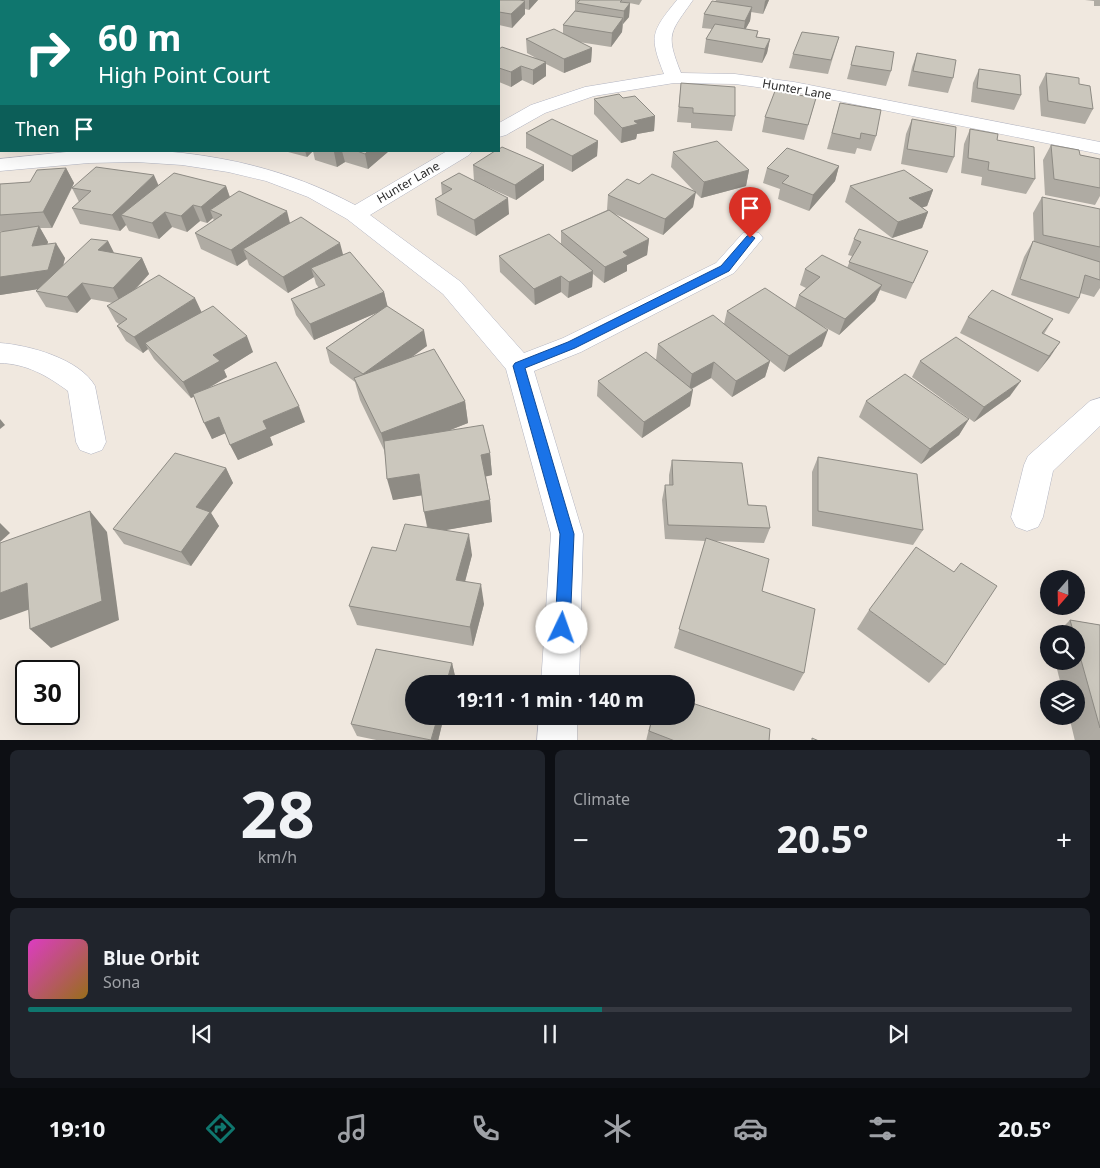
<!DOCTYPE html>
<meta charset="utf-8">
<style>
body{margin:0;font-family:"Noto Sans",sans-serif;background:#20242c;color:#f1f3f6;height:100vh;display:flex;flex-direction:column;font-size:19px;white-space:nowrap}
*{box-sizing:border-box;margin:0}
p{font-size:16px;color:#9ea1a6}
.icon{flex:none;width:28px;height:28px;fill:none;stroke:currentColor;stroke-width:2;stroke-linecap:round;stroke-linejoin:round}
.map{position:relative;height:740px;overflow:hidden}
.drawer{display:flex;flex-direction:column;gap:10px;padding:10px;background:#0d0f14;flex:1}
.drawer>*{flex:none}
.guide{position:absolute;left:0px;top:0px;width:500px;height:152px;box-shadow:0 5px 20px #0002;background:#0f766e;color:#fff;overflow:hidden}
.needle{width:32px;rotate:200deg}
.tools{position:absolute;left:1040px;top:570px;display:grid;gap:10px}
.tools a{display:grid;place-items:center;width:45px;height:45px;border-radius:50%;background:#171b24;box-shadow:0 5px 20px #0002;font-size:25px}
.speed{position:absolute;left:15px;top:660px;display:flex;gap:10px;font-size:25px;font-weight:700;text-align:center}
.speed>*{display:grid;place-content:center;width:65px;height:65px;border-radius:50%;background:#171b24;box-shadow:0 5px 20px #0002;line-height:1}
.speed .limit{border:2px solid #111;border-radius:8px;background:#fff;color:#111}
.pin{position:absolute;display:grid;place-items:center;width:42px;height:42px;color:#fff;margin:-51px -21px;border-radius:50% 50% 50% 0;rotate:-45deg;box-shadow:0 0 5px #0007}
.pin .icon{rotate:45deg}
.me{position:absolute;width:55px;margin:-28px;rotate:3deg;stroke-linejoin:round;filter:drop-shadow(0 0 4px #0008)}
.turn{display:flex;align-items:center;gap:18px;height:105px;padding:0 15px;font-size:22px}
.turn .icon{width:65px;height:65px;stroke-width:2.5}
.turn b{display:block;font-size:35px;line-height:42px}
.then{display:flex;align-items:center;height:48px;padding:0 15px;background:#0003;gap:10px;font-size:19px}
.big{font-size:38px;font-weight:700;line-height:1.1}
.drawer .tile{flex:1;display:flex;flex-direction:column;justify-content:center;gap:8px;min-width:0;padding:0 18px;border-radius:8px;background:#20242c}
.drawer .dial{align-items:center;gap:0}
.dial b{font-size:65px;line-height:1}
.song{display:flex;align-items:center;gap:15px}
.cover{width:60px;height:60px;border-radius:8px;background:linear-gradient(135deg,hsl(310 70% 55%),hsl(40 70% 35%))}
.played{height:5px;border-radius:2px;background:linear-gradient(90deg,#0f766e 55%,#363941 55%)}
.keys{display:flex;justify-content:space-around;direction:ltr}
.heat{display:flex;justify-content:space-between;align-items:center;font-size:28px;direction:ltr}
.drawer .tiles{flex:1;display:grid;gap:10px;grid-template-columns:1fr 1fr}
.tile:last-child{grid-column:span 2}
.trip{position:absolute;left:405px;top:675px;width:290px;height:50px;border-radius:25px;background:#171b24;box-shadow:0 5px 20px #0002;font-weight:700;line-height:50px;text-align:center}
.tab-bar{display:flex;height:80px;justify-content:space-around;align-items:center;background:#090b0e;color:#9ea1a6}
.tab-bar .icon{width:35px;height:35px}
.tab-bar .current{color:#0f766e}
.tab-bar b{font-size:22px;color:#f1f3f6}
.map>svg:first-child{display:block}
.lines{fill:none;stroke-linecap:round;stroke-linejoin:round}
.minor-casing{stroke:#b3b5c2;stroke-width:1}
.minor{fill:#fff;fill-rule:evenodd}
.wall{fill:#afaba3}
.shaded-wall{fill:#8e8b84}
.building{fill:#cbc7bd;stroke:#8e8b84}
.route{fill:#1a73e8;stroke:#114b97}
.labels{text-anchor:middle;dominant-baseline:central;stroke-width:4;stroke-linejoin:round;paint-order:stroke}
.far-street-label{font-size:12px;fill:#2d2d2d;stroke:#fff}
</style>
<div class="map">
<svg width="1100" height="741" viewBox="0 0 1100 741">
<rect width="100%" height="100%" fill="#f0e8df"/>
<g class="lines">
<defs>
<g id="minor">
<path d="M677,0H693C670,33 665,33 681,73L735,74L794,82L1100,142V154L794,92L735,84L674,83L594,96L545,113L506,135L499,137V123L531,105L585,87L664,74C649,36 651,32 677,0Z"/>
<path d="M76,151C111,151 148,149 183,153C244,160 301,176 355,205L447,151H472L469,155L370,215L461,282L524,353L563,338L716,263L743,233L751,231L759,233L763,238L734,273L581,352L534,371L583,534L579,684H541L551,534L506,369L443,294L347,219L308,197L266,181L228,172L182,165L136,162L89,163L0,171V159Z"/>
<path d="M0,343C29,345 80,359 95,386L106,442L102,450L91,454L80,450L76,442L68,391C46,375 27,364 0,363Z"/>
<path d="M1100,398V426L1053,471L1043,517L1038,527L1027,531L1016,527L1011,517L1024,465L1028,456L1090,401Z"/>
<path d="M539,716H577V741H537Z"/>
</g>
</defs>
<use href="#minor" class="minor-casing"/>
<use href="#minor" class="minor"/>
</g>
<g class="wall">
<path d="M162,0H217L215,1H163Z"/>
<path d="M229,0H396L394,1H364L357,0V1H229Z"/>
<path d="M473,0H538L529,10L525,9V14L512,28L499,25V1Z"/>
<path d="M575,0H642L639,5L625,2L630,3L629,17L623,24L622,32L611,47L579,42L592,48L591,62L564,73L546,64V76L533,85L522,80L511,87L499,82V49L536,58L527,53L526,39L563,33V25L575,10Z"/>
<path d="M716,0H769L763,14L751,12L750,21L745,29L758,31L757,37L770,39L767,53L762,63L704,53L706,39L712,29L702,28L704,14L715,2Z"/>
<path d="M1085,0H1100V6H1094V1Z"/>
<path d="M839,37L828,74L789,68L793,54Z"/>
<path d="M856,46L891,71L886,86L847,79Z"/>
<path d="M917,53L953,78L948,93L908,86L912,67Z"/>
<path d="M979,69L1021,95L1014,110L971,102L973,83Z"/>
<path d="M1046,73L1093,109L1085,124L1041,116L1039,87Z"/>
<path d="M681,83L735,116L732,131L691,128V123L677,122Z"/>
<path d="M623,98L655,116L654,131L637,134L636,139L621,143L594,114V99Z"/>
<path d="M816,98L804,140L762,132L765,117Z"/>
<path d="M840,103L876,136L871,151L857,148L855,154L827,149Z"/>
<path d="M912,119L954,157L947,173L901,164L906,134Z"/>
<path d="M970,129L997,140L1035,179L1026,194L981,185L982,177L961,173L964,144Z"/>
<path d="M526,133L598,141L597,156L572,172L526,148Z"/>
<path d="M1051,145L1080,155L1100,159V196L1095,205L1045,195L1043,160Z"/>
<path d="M288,151H389L368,169L345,162L337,167L315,160L313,151L307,157L288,152Z"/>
<path d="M673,152L749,170L746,186L701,198L695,192L693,207L663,235L615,214L649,239L647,255L627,265V271L604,283L593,274L592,287L568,298L561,292L535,305L500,272L499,256L561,243V231L607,210L608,195L639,184L694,191L671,167Z"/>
<path d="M473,165H544V180L516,200L474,181Z"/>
<path d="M839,166L835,181L809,211L778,199L780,189L763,183L767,168Z"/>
<path d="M66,168L74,183L72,188L158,186H226L230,197L290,223L343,255L384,292L387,306L427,346L411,357L465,401L468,423L450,430L490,453L492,475L486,476L490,500L492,522L445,530L472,555L465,582L484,604L473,646L357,625L349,606L396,551L427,528L422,495L393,500L384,450L360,400L355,382L330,363L326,348L378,312L314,340L296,315L291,299L319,288L316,284L314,277L288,293L249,265L247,259L237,266L201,249L195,233L214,221L213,218L207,223L200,221L187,232L172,227L159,239L129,231L126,225L120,231L80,224L72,208L79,202L72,188L52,228H40L48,242L47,244L65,258L63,265L108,241L114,253L142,258L149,274L136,289L202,313L253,352L224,370L227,377L207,389L305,422L270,437L273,445L238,460L225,433L212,439L194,397L191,398L154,359L148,349L143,353L126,341L117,326L119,324L116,322L107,306L113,303L91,299L77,313L46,307L36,291L38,289L0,295L6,231H0V184L30,182Z"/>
<path d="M441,183L509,214L476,236L437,215L435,199L442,195Z"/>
<path d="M850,186L933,190L927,206L922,207L928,212L922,228L892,238L845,202Z"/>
<path d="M1042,197L1100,212V288L1094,297L1080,293L1079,298L1069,314L1011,295L1024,257L1033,241L1034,242L1033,213Z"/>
<path d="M854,239L928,251L906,299L880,290L875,301L839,335L817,323L822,346L784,372L765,357L770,361L765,377L732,397L711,378L692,389L690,406L642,438L597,396L598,381L656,360L658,344L724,324L727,311L795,308L799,295L806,288L800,285L805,269L847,268L852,256L848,255Z"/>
<path d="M968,317L1053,319L1044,334L1060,342L1038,372L960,333Z"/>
<path d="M920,361L1010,396L974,422L912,377Z"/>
<path d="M866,401L969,419L959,435L921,464L859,417Z"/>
<path d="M818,457L923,530L913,545L812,526V472Z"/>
<path d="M672,460L748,505L770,528L764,543L714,541L762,591L804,673L794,691L674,648L705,541L665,539L662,500L665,485H669V475Z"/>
<path d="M226,468L233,483L211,513L219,526L191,566L124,544L113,529Z"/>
<path d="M869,610L945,665L929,683L857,629Z"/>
<path d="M1070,620L1100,625V741H1075L1069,716H1076V689H1062L1055,661H1076V634H1056Z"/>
<path d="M376,649L452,663L455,676L453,684H414V716H444L438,741H381L357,736L351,724Z"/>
<path d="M652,716L769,741H646Z"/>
</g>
<g class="shaded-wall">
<path d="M198,0H217L215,1H198Z"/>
<path d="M255,0H280L278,1H253Z"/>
<path d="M303,0H320L321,1H302Z"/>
<path d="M387,0H396L394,1H387Z"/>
<path d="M529,0H538L529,10Z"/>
<path d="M766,0H769L763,14L765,1Z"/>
<path d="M525,1V14L512,28L511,14Z"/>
<path d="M630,3L629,17L623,24L624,11Z"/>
<path d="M752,7L750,21L743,34L745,21Z"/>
<path d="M623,18L622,32L611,47L612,33Z"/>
<path d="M770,39L767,53L762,63L765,49Z"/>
<path d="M592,48L591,62L564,73V59Z"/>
<path d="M546,62V76L533,85V70Z"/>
<path d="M521,66L522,80L511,87V72Z"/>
<path d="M655,116L654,131L637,134L636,139L621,143L622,128L634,121Z"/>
<path d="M598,141L597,156L572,172V156Z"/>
<path d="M305,151H313L307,157Z"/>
<path d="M335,151H342L345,162L337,167L334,152Z"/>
<path d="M368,151H389L368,169L365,154Z"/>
<path d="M544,165V180L516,200L515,185Z"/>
<path d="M839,166L835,181L809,211L813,195Z"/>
<path d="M66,168L74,183L52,228L43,212Z"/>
<path d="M749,170L746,186L701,198L704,182Z"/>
<path d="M154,175L161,191L121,215L126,225L120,231L112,215Z"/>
<path d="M226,186L231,201L210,210L213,218L207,223L201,207Z"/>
<path d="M933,190L927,206L903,214L909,198Z"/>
<path d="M696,192L693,207L663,235L665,219Z"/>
<path d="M508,198L509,214L476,236L474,220Z"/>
<path d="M193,205L200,221L187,232L181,216Z"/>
<path d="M287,211L291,227L243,249L247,259L237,266L231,250Z"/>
<path d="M165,212L172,227L159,239L152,223Z"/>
<path d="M928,212L922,228L892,238L898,222Z"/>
<path d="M39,226L48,242L42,262L32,246Z"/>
<path d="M649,239L647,255L627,265V271L604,283L605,267L623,252Z"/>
<path d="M108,241L116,257L98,250Z"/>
<path d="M56,243L65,258L58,286L0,295V277Z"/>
<path d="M340,243L344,258L311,268L314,277L288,293L283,277Z"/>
<path d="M142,258L149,274L121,304L113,288Z"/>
<path d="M593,271L592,287L568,298L569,282Z"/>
<path d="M561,276V292L535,305L534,289Z"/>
<path d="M82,283L91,299L77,313L67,297Z"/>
<path d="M882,285L875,301L839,335L845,319Z"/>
<path d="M384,292L388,308L314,340L310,324Z"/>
<path d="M195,298L202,313L145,343L148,349L143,353L134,337Z"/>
<path d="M424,330L427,346L367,390L363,374Z"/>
<path d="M828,330L822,346L784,372L789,356Z"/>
<path d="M247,336L253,352L224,370L227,377L191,398L183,382L213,355Z"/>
<path d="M1060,342L1050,357L1038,372L1049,356Z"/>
<path d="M770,361L765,377L732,397L736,381Z"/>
<path d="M714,362L711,378L689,390L692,374Z"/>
<path d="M1021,381L1010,396L974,422L984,407Z"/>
<path d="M693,390L690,406L642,438L644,422Z"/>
<path d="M465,401L468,423L387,455L381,433Z"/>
<path d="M299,406L305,422L270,437L273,445L238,460L230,445L263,421Z"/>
<path d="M219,417L226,433L212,439L204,423Z"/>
<path d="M0,419L5,425L0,429Z"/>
<path d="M969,419L959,435L921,464L930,449Z"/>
<path d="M490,453L492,475L484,477L481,455Z"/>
<path d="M226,468L233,483L211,513L219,526L191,566L181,552L196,507Z"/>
<path d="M419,474L424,495L393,500L387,479Z"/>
<path d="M490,500L492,522L429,533L424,512Z"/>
<path d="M90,511L107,532L119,620L51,648L30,629Z"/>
<path d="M0,523L10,533L0,542Z"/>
<path d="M469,534L472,555L460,600L456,580Z"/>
<path d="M27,583L47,603L0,620V593Z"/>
<path d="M481,584L484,604L473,646L470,627Z"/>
<path d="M452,663L455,676L453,684H446Z"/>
<path d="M438,716H444L438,741H431Z"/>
</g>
<g class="building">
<path d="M14,0H70L69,1H13Z"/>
<path d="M234,0H255L253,1H232Z"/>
<path d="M267,0H303L302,1H265Z"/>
<path d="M316,0H353L351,1H314Z"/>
<path d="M473,0H520L525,1L511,14L499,12V1H472Z"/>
<path d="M580,0H622L620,2L630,3L624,11L577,3Z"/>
<path d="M712,1L752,7L745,21L704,14Z"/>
<path d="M575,11L623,18L612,33L563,25Z"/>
<path d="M715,24L758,31L756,37L770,39L765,49L706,39Z"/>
<path d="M554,29L592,48L564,59L526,39Z"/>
<path d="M802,32L839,37L831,60L793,54Z"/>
<path d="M856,46L894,52L891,71L851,65Z"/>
<path d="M502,47L546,62L533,70L521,66L511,72L499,68V49Z"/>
<path d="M917,53L956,60L953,78L913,71Z"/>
<path d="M979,69L1020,75L1021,95L977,88Z"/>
<path d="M1046,73L1079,78V84L1090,86L1093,109L1048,101Z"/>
<path d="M681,83L735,87V116L693,113V108L679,107Z"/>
<path d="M775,91L816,98L808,125L765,117Z"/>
<path d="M619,94L623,98L635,96L655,116L634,121L638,124L622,128L594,99Z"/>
<path d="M840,103L881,110L876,136L861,133L860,139L832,133Z"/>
<path d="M552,119L598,141L572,156L526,133Z"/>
<path d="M912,119L956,127L954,157L907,149Z"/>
<path d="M970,129L998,134L997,140L1034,147L1035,179L988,170L989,162L968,158Z"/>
<path d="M717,141L749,170L704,182L673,152Z"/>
<path d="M1051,145L1079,150L1080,155L1100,159V188L1054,179Z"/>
<path d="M502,147L544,165L515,185L473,165L495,151H499V149Z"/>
<path d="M787,148L839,166L813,195L782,183L789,176L767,168Z"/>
<path d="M357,151H368L365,154Z"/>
<path d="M96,167L154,175L112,215L72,208L91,191L72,188Z"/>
<path d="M66,168L43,212L0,215V184L30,182L37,170Z"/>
<path d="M904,170L933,190L909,198L928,212L898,222L850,186Z"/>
<path d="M174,173L226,186L201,207L193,205L181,216L165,212L152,223L121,215Z"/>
<path d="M459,173L508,198L474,220L435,199L452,189L441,183Z"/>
<path d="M652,174L696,192L665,219L608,195L627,179L639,184Z"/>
<path d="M239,191L287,211L231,250L195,233L222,215L210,210Z"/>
<path d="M1042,197L1100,209V247L1043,235Z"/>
<path d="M609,210L649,239L623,252L628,256L605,267L561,231Z"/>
<path d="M301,217L340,243L283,277L243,249Z"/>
<path d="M39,226L32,246L56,243L48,270L0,277V232Z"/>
<path d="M859,229L928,251L913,283L849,262L861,242L854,239Z"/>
<path d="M549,234L593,271L569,282L561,276L534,289L499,256Z"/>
<path d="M91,239L108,241L98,250L142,258L113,288L82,283L67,297L36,291Z"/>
<path d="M1033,241L1100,262V280L1085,275L1079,298L1020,279Z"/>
<path d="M350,252L384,292L310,324L291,299L325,285L311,268Z"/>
<path d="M822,255L882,285L845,319L799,295L820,277L805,269Z"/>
<path d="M159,275L195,298L134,337L117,326L127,319L107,306Z"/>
<path d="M765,288L828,330L789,356L727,311Z"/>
<path d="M992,290L1053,319L1042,333L1060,342L1049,356L968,317Z"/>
<path d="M213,306L247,336L213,355L220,361L183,382L145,343Z"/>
<path d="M387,306L424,330L363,374L326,348Z"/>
<path d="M713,315L770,361L736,381L714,362L692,374L658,344Z"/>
<path d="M956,337L1021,381L984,407L920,361Z"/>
<path d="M434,349L465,401L381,433L354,378Z"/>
<path d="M646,352L693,390L644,422L598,381Z"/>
<path d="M276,362L299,406L263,421L267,429L230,445L219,417L204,423L193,394Z"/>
<path d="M905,374L969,419L930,449L866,401Z"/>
<path d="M483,425L490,453L481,455L490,500L424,512L419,474L387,479L384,441Z"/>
<path d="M175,453L226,468L196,507L210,512L181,552L113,529Z"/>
<path d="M818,457L917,474L923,530L818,511Z"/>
<path d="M672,460L742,463L748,505L766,506L770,528L668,525L665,485H673Z"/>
<path d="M90,511L102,601L30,629L27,583L0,593V543Z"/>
<path d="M405,524L469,534L456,580L481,584L470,627L349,606L372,547L396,551Z"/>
<path d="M706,538L769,559L762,591L815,609L804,673L679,629Z"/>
<path d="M916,547L954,572L961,563L997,586L945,665L869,610Z"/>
<path d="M1070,620L1100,625V728L1076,642V634H1074Z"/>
<path d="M376,649L452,663L446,684H414V716H438L431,740L351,724Z"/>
<path d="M686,701L770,729L769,741H675L649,731L653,716H686Z"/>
<path d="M812,738L819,741H812Z"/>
</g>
<path class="route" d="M750,235L755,238L729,271L575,348L525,368L574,534L570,628L568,633L562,635L557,633L555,628L560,534L513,366L515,363L568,342L721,266L747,236Z"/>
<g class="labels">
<g class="far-street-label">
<text transform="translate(797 89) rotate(10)">Hunter Lane</text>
<text transform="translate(408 182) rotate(-30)">Hunter Lane</text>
</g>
</g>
</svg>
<div class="tools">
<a><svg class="needle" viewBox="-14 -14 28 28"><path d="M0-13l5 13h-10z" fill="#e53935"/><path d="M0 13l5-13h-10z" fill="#9ea1a6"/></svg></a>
<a><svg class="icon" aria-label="search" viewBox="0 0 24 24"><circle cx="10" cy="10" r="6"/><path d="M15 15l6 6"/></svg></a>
<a><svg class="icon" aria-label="layers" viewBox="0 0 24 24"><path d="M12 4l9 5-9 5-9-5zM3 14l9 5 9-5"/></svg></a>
</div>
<div class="speed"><div class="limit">30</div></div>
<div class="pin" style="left:750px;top:238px;background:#d93025"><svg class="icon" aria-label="arrive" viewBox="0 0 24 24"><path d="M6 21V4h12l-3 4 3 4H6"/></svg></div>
<svg class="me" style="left:562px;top:628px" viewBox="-20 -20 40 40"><circle r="19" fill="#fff"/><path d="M0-13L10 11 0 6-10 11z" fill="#1a73e8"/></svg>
<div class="trip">19:11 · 1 min · 140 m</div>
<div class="guide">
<div class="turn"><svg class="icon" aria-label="right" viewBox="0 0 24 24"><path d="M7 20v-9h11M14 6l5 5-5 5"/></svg><div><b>60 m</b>High Point Court</div></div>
<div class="then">Then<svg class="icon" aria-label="arrive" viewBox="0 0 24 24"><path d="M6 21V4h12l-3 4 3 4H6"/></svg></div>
</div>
</div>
<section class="drawer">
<div class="tiles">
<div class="tile dial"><b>28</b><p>km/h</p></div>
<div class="tile"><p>Climate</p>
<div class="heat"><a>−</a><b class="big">20.5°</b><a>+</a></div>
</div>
<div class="tile">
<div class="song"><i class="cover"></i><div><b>Blue Orbit</b><p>Sona</p></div></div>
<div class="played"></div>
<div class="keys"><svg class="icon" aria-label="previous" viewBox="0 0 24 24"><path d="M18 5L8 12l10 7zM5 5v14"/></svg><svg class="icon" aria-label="pause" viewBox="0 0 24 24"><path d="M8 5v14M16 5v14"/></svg><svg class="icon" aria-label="next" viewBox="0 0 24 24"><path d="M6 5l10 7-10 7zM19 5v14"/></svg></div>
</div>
</div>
</section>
<nav class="tab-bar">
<b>19:10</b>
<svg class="icon current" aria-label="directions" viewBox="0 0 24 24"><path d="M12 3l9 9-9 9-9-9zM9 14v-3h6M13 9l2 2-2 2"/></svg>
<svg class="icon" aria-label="music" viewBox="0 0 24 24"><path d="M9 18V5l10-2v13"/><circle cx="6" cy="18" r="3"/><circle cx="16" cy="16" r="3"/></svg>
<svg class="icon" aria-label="phone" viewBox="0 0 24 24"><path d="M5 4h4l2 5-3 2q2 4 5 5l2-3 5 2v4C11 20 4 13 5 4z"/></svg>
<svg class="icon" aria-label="climate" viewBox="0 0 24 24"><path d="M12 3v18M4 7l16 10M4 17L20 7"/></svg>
<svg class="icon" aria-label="car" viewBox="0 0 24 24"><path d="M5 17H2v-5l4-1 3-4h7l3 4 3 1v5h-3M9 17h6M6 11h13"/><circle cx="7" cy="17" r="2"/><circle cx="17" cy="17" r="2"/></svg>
<svg class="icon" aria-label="filters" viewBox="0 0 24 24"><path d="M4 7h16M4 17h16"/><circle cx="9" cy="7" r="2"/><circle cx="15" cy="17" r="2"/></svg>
<b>20.5°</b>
</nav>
